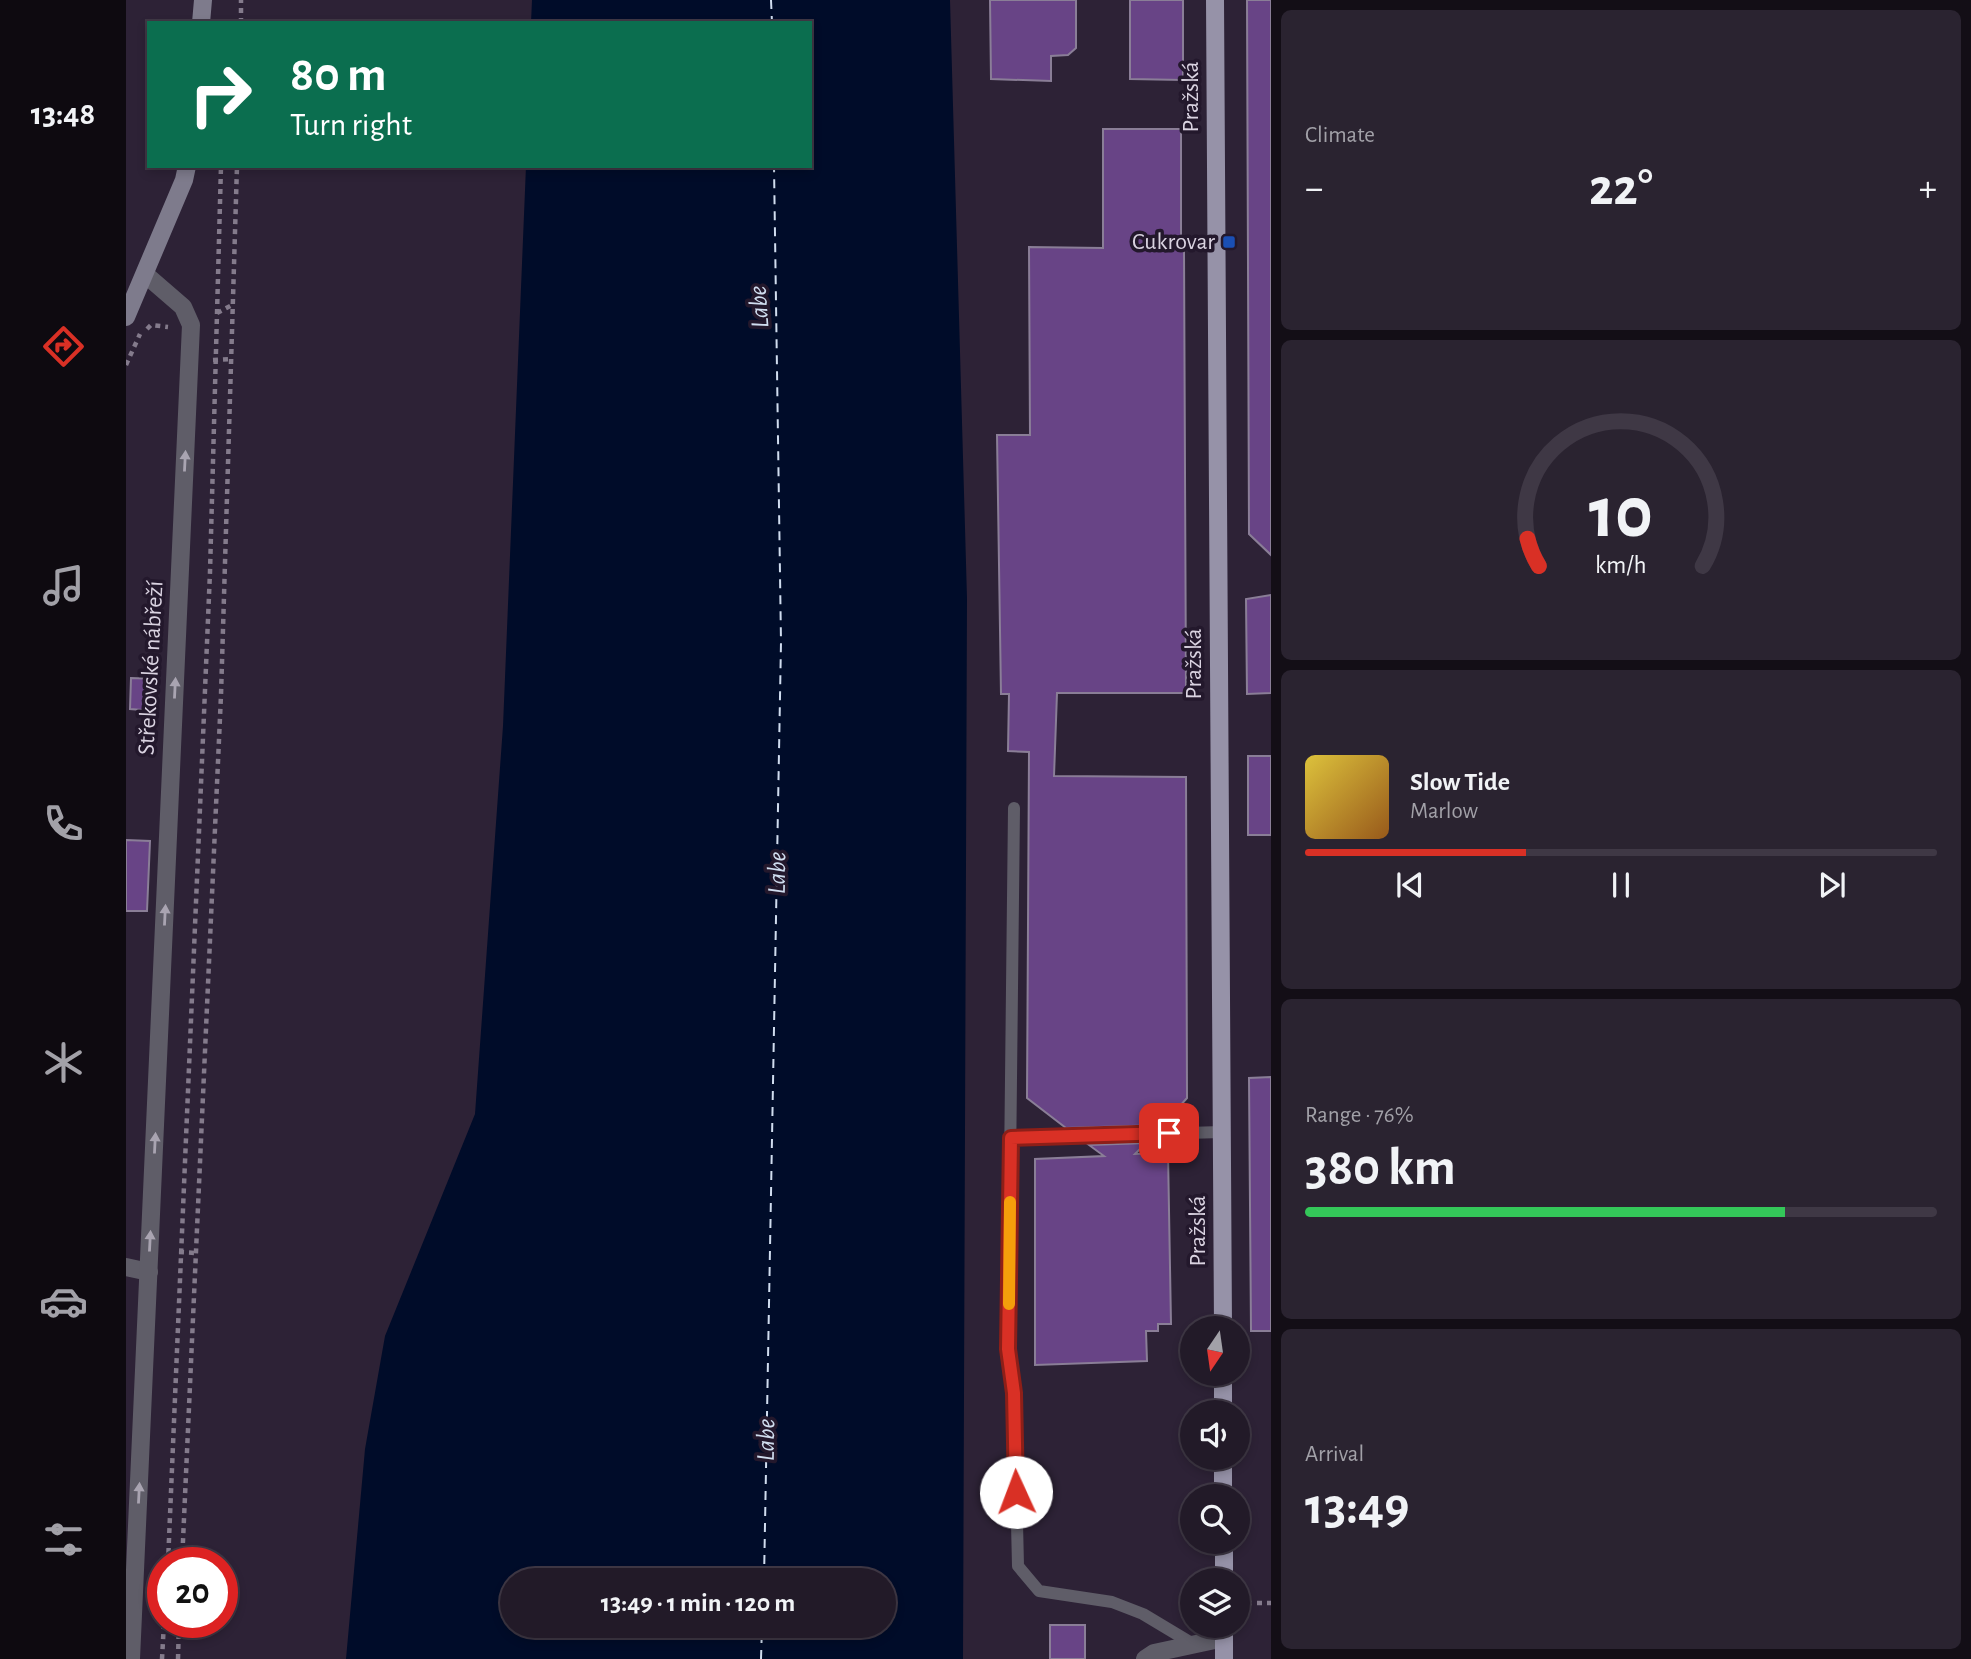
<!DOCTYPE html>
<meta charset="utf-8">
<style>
body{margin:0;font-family:"Alegreya Sans",sans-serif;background:#2a2330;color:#f1f3f6;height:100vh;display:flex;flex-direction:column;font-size:26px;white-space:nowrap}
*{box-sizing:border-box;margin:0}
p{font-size:23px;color:#a2a1a8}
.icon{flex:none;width:38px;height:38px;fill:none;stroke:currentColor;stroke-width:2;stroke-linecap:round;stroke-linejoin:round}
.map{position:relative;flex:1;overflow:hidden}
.side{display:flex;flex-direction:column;gap:10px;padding:10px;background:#130e16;width:700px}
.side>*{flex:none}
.hud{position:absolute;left:21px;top:21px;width:665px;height:147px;border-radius:0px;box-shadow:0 4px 10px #0003,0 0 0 2px #3f3845;background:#0b6e4f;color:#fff;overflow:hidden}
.needle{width:46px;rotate:193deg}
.fabs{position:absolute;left:1054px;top:1316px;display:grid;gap:14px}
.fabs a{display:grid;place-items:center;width:70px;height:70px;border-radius:50%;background:#221a28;box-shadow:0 4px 10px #0003,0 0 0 2px #3f3845;font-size:35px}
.speed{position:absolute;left:21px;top:1547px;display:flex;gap:14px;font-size:35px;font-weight:700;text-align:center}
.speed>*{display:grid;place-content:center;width:91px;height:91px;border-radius:50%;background:#221a28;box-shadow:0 4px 10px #0003,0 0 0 2px #3f3845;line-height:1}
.speed .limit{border:10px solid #d22;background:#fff;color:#111}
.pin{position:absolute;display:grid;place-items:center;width:60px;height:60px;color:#fff;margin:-30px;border-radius:14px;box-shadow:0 4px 10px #0006}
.me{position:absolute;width:77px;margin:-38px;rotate:358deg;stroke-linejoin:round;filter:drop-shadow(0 0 5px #0008)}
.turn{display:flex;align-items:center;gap:24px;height:147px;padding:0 28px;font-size:32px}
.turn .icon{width:91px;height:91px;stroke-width:2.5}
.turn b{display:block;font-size:49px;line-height:60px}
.big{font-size:52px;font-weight:600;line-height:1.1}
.side .card{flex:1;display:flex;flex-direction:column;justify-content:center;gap:10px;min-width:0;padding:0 24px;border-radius:10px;background:#2a2330}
.side .dial{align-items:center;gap:0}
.dial svg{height:182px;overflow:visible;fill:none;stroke:#3f3845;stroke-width:7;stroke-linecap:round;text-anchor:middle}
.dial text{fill:#f1f3f6;stroke:none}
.song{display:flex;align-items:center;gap:21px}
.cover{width:84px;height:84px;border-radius:10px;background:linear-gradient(135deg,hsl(50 70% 55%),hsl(30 70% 35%))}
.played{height:7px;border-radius:4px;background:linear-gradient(90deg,#d93025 35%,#3f3845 35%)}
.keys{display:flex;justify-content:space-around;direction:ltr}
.heat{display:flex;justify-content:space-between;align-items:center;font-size:38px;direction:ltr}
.charge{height:10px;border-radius:5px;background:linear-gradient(90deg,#34c759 76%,#3f3845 0)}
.trip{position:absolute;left:374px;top:1568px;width:396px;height:70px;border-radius:35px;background:#221a28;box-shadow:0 4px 10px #0003,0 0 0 2px #3f3845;font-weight:600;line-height:70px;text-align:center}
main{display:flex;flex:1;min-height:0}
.tab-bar{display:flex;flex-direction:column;width:126px;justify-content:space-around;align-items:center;background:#0e0a10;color:#a2a1a8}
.tab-bar .icon{width:49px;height:49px}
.tab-bar .on{color:#d93025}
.tab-bar b{font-size:32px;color:#f1f3f6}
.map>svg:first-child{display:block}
.water{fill:#000c29;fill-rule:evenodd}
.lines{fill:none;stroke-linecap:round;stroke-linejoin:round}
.ferry{stroke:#d0ddef;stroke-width:2;stroke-dasharray:9 7;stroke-linecap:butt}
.building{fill:#684486;stroke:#8a7e97;stroke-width:2}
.path{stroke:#847b8c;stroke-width:4.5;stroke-dasharray:5 5;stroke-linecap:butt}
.service{stroke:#5f5d68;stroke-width:12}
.minor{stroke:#5f5d68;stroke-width:18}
.secondary{stroke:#7e7b8c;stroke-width:18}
.primary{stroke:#9692a8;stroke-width:18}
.oneway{fill:#a9a4b1}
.route-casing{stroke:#8d1f18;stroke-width:18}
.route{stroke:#d93025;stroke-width:12}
.slow{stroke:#f59e0b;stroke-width:12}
.transit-dot{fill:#1a4fb4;stroke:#23182c;stroke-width:2.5}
.labels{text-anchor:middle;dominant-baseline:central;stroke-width:7;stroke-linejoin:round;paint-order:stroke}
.street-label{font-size:24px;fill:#dad3e1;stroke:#23182c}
.poi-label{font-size:24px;fill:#dad3e1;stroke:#23182c;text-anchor:end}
.water-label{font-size:26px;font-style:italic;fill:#d0ddef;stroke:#23182c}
</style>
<main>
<nav class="tab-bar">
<b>13:48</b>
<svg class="icon on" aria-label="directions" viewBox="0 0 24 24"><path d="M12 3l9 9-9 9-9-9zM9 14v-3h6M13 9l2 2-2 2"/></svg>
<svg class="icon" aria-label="music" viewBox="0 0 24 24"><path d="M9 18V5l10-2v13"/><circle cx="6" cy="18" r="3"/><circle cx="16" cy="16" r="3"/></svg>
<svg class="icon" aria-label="phone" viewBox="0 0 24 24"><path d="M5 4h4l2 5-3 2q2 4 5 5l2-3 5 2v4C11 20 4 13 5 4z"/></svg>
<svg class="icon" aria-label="climate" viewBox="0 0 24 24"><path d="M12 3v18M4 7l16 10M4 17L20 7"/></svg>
<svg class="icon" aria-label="car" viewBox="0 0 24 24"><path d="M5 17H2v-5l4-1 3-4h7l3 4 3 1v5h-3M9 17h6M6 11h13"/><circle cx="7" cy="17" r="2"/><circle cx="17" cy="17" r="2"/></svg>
<svg class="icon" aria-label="filters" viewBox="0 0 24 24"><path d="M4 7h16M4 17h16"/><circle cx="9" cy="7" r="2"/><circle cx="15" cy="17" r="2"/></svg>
</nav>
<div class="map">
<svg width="1145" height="1659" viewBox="0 0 1145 1659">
<rect width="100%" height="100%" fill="#2d2236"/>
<path class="water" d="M406,0H824L841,598L837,1659H220L239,1449L259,1336L349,1114L377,726L400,166H684V23H405ZM387,1580H758V1626H387Z"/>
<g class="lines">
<g class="ferry">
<path d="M645,0L646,23"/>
<path d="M638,1580L655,642L648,166"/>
<path d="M635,1659L636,1626"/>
</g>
</g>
<g class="building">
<path d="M864,0H950V48L942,55L925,56V81L865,79Z"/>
<path d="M1004,0H1057V80L1004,79Z"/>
<path d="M1121,0H1145V555L1123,534Z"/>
<path d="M977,129H1055V248H1058L1060,693H931L928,776L1060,777L1061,1098L1037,1125L940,1128L901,1098L903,752L882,751L883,694H875L871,435H904L903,247L977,248Z"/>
<path d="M1145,595V693L1121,694L1120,599Z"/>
<path d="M5,678L30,679L29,711L4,709Z"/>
<rect x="1122" y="756" width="23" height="79"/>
<path d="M0,840L24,841L21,911H0Z"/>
<path d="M1145,1077V1331H1125L1123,1078Z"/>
<path d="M1020,1143L1009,1154L1042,1153L1045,1324H1032V1331H1020L1021,1361L909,1365V1159L978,1156L963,1145Z"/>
<rect x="924" y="1625" width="35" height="34"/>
</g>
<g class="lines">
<g class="path">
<path d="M115,23V0"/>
<path d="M91,313L108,304"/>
<path d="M21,329L25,325L42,327"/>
<path d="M87,360L106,359"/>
<path d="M0,365L14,334"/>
<path d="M53,1252L70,1253"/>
<path d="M42,1563L84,572L95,166"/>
<path d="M56,1563L95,695L111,166"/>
<path d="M1111,1603H1145"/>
<path d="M36,1659L38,1622"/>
<path d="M52,1659L53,1622"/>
</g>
<g class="service">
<path d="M888,808L882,1349L888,1393L892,1566L913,1591L986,1602L1017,1614L1067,1644"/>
<path d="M885,1138L1096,1132"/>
</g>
<g class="minor">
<path d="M0,1267L23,1272"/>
<path d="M5,1659L65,325L57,307L20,275"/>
<path d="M1019,1659L1028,1653L1098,1638"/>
</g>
<g class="secondary">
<path d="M75,23L77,0"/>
<path d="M0,317L58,180L61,166"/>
</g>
<g class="primary">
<path d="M1089,0L1097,1328"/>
<path d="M1097,1374V1412"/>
<path d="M1097,1458V1496"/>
<path d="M1098,1542V1580"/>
<path d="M1098,1626V1659"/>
</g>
</g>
<defs><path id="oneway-solid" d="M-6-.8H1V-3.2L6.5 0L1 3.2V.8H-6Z" transform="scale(1.75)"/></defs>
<g class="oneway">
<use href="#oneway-solid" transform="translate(59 461) rotate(-87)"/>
<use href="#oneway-solid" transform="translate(49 688) rotate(-87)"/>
<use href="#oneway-solid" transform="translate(39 915) rotate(-87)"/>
<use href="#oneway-solid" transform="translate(29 1143) rotate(-87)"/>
<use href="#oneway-solid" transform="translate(24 1241) rotate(-87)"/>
<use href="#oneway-solid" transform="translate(13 1493) rotate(-87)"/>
</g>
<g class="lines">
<defs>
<path id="route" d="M890,1492L888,1393L882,1349L885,1138L1043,1133"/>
</defs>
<use href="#route" class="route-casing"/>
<use href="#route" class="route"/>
<path class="slow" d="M883,1304L884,1202"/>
</g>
<rect class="transit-dot" x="1096" y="235" width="14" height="14" rx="3.5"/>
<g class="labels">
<g class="street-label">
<text transform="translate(1065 97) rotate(-90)">Pražská</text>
<text transform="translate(1068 664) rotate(-90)">Pražská</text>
<text transform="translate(25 668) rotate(-87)">Střekovské nábřeží</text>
<text transform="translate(1072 1231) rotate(-90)">Pražská</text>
</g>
<g class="poi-label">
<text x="1089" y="242">Cukrovar</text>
</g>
<g class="water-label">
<text transform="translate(633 307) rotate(-94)">Labe</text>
<text transform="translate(651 873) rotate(-89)">Labe</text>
<text transform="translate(640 1440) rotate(-89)">Labe</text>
</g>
</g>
</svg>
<div class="fabs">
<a><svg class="needle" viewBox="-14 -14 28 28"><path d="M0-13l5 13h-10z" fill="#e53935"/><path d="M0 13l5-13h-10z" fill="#a2a1a8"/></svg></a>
<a><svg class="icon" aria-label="sound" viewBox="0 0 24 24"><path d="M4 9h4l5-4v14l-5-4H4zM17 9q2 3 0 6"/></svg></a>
<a><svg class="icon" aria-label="search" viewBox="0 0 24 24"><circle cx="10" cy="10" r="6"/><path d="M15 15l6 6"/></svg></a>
<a><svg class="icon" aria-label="layers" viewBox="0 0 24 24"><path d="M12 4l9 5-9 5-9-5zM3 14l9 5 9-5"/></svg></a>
</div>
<div class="speed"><div class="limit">20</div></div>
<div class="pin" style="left:1043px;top:1133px;background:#d93025"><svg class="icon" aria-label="arrive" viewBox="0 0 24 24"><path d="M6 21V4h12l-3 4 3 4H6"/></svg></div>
<svg class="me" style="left:890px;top:1492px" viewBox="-20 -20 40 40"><circle r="19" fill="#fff"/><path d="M0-13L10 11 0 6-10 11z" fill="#d93025"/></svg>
<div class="trip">13:49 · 1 min · 120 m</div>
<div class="hud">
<div class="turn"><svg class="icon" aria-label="right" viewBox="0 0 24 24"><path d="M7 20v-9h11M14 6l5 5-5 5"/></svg><div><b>80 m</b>Turn right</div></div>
</div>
</div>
<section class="side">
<div class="card"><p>Climate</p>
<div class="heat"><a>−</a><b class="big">22°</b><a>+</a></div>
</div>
<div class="card dial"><svg viewBox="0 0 100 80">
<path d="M14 69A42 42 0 1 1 86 69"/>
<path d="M14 69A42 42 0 0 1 9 57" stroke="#d93025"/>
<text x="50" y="56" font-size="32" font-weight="700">10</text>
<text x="50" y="72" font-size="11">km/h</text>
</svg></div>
<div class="card">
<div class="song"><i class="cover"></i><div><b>Slow Tide</b><p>Marlow</p></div></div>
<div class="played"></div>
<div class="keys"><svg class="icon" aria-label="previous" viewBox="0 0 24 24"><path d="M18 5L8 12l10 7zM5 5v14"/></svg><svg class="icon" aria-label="pause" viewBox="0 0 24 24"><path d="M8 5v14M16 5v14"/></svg><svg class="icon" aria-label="next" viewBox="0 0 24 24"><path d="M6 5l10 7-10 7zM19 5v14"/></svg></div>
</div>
<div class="card"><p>Range · 76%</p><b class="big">380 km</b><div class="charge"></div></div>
<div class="card"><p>Arrival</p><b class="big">13:49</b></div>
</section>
</main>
